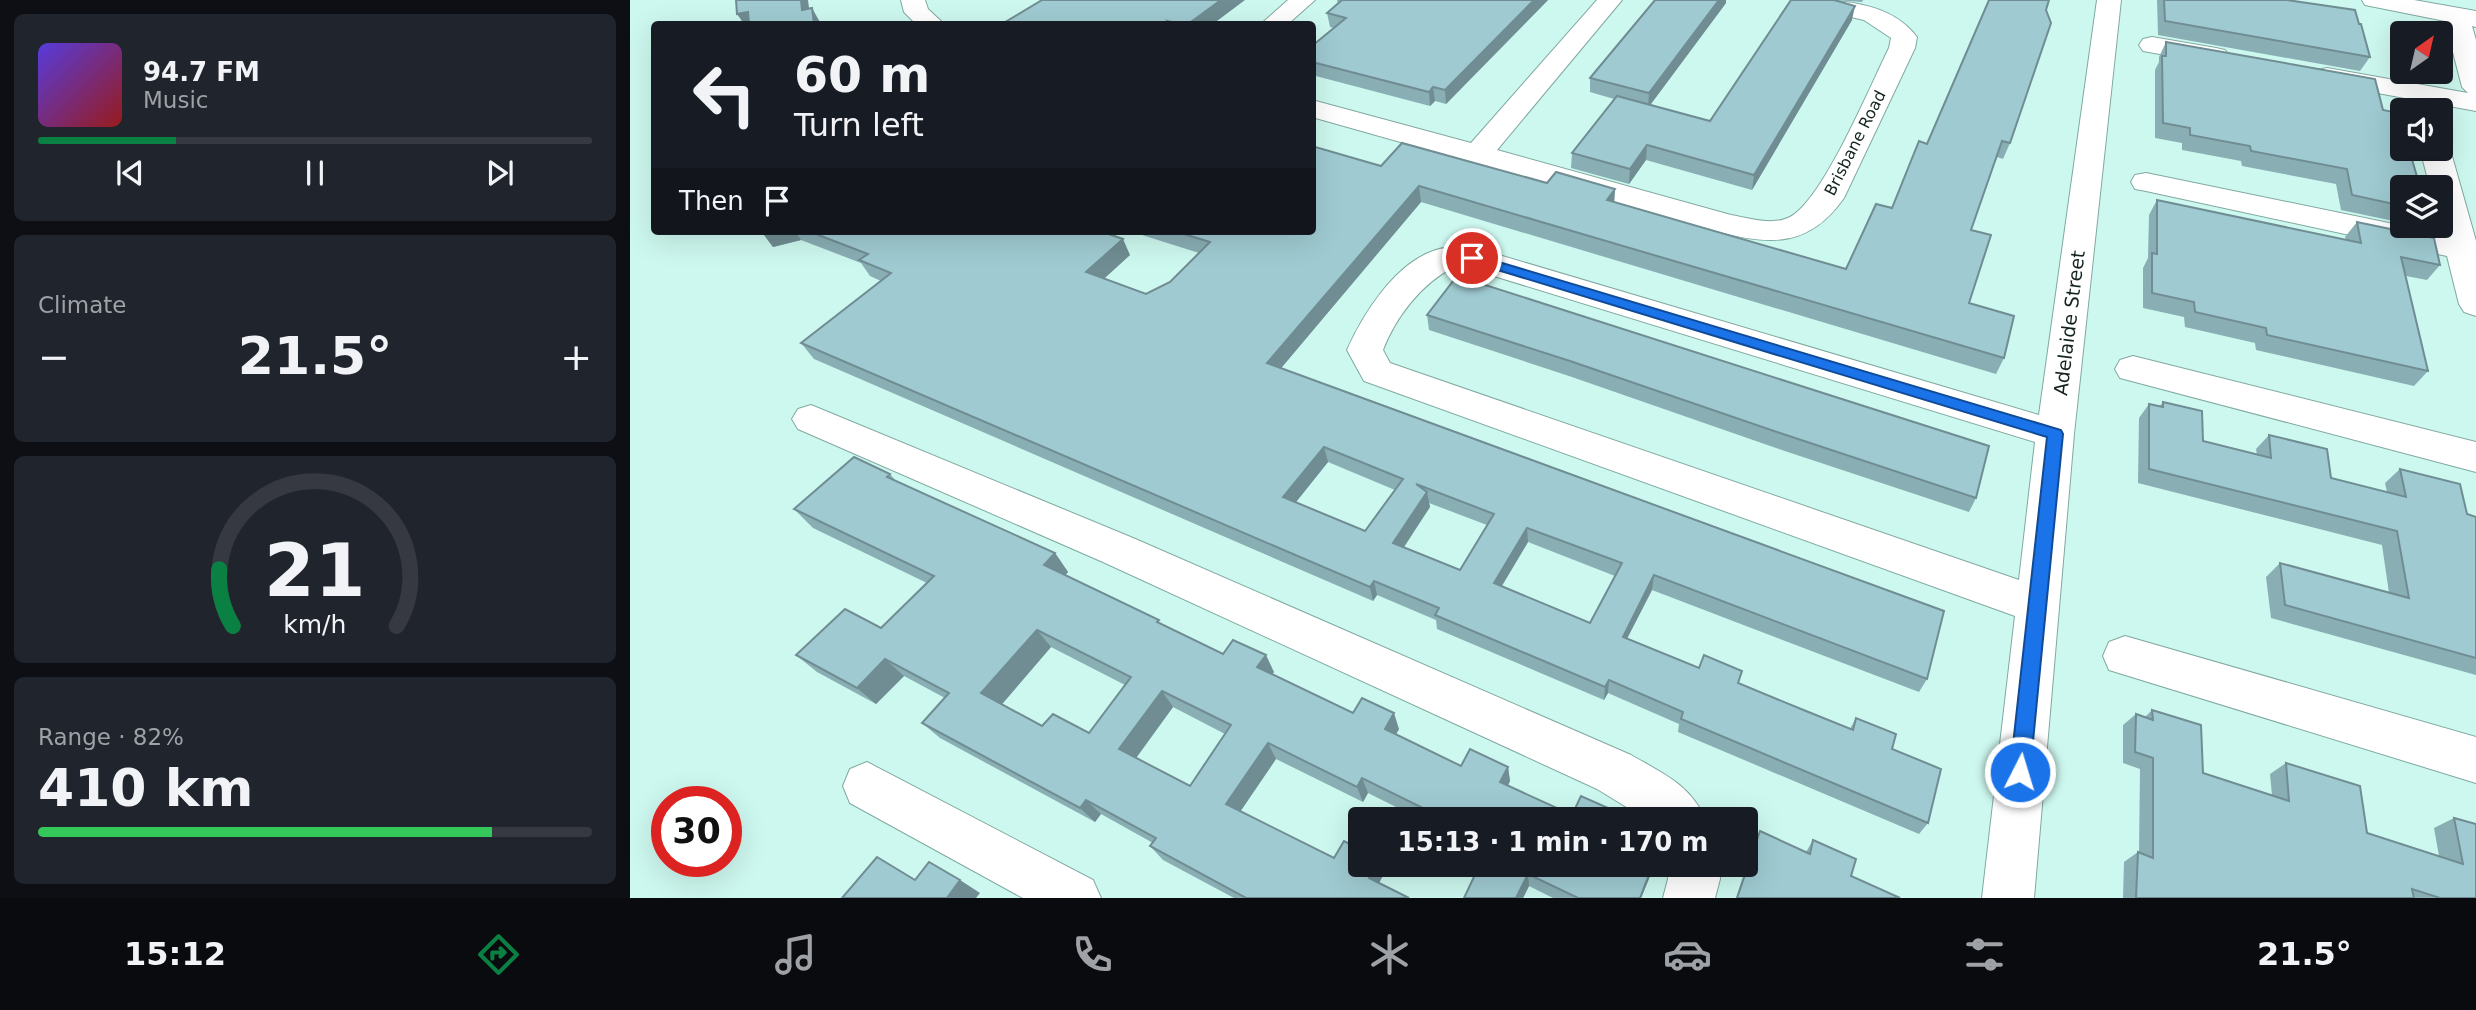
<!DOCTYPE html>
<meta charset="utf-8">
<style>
body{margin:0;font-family:"DejaVu Sans",sans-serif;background:#20242c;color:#f1f3f6;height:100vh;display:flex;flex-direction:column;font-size:26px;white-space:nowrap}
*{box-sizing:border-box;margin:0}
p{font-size:23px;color:#9ea1a6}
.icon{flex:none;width:38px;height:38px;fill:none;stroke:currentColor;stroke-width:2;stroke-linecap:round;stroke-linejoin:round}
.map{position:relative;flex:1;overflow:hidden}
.details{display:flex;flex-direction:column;gap:14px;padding:14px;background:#0d0f14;width:630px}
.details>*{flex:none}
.banner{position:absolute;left:21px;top:21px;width:665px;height:214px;border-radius:7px;box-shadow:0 7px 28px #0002;background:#171b24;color:#f1f3f6;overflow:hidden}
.needle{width:46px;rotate:34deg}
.controls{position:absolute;left:1760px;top:21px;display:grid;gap:14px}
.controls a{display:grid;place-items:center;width:63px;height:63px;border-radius:7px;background:#171b24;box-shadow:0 7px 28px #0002;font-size:35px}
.speed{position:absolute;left:21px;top:786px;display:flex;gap:14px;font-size:35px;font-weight:700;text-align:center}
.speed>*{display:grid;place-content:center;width:91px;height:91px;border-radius:50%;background:#171b24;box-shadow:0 7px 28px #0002;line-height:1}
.speed .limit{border:10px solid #d22;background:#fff;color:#111}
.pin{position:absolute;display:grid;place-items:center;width:60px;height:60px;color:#fff;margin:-30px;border:4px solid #fff;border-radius:50%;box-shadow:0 2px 7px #0007}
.me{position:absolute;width:77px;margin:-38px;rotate:5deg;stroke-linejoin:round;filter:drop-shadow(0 0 5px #0008)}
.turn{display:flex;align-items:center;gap:24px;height:147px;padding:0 28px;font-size:32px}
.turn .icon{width:91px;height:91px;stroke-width:2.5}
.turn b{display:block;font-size:49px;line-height:60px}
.then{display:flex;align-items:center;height:66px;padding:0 28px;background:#0003;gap:14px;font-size:26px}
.big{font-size:52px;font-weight:800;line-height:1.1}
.details .tile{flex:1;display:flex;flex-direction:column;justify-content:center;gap:10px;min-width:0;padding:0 24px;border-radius:10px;background:#20242c}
.details .dial{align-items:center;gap:0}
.dial svg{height:182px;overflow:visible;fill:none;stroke:#363941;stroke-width:7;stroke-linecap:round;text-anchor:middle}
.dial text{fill:#f1f3f6;stroke:none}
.song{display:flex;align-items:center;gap:21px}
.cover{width:84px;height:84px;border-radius:10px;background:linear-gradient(135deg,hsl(250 70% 55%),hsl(0 70% 35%))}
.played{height:7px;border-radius:4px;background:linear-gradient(90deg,#0b8043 25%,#363941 25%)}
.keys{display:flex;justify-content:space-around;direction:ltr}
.heat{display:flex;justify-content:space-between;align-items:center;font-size:38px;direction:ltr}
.charge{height:10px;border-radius:5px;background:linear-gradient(90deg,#34c759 82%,#363941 0)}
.trip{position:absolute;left:718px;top:807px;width:410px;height:70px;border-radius:7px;background:#171b24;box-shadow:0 7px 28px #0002;font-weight:800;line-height:70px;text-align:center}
.tab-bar{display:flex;height:112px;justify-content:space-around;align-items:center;background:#090b0e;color:#9ea1a6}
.tab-bar .icon{width:49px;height:49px}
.tab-bar .on{color:#0b8043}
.tab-bar b{font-size:32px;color:#f1f3f6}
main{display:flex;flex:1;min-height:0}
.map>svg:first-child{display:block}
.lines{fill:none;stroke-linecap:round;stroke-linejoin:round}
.minor-casing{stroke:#80a9a1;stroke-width:2}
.minor{fill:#fff;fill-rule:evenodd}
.wall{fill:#89aeb4;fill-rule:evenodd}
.shaded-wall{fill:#6f8d92}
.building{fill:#9fcad1;stroke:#6f8d92;stroke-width:2;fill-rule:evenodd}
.route{fill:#1a73e8;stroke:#114b97;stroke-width:2}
.labels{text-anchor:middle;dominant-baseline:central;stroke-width:5;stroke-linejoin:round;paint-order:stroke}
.far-street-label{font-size:16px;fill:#132320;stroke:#fff}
.street-label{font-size:19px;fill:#132320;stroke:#fff}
</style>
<main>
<section class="details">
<div class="tile">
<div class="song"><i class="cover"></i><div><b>94.7 FM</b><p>Music</p></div></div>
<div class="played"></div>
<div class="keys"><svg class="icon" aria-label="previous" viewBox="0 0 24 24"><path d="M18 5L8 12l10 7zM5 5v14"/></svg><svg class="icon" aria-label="pause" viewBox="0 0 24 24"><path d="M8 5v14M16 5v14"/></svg><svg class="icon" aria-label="next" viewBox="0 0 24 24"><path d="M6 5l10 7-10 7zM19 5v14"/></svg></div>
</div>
<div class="tile"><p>Climate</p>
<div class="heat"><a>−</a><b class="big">21.5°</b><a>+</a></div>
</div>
<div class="tile dial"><svg viewBox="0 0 100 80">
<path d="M14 69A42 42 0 1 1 86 69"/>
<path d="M14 69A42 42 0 0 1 8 44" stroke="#0b8043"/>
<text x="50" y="56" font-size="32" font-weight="700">21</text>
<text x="50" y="72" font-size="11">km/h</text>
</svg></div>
<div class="tile"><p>Range · 82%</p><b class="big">410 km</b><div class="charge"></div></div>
</section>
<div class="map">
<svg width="1846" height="898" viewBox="0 0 1846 898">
<rect width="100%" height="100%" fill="#cdf8ef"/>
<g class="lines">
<defs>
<g id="minor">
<path d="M271,0H295L298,9L314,24H286L274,12Z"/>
<path d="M658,0H685L658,24H631Z"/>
<path d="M967,0H992L867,150L1101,215C1118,218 1143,226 1160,217C1193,200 1240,86 1259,48L1261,38L1234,20L1168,5L1165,0C1208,0 1259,0 1287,37L1285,48L1214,198C1180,246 1143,246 1089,232L682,117V100L841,143Z"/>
<path d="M1467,0H1491L1444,434L1404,898H1352L1385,616L734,381L717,350C733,314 764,265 803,251C816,246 829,247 842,247L1409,415ZM822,268L841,269L1405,442L1389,580L760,363L753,350C765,318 791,284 822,268Z"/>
<path d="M1732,0H1784L1846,11V27L1842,26L1846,40V111L1687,82L1683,76L1687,70L1697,68L1838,93L1832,87L1815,21L1735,5Z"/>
<path d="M1522,37L1586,48L1595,50L1599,56L1595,62L1586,64L1513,51L1509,45L1513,39Z"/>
<path d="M1811,142L1820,149L1846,241V316L1834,312L1829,304L1817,256L1516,191L1505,189L1501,182L1505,175L1516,173L1812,234L1811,187H1800L1790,149H1811Z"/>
<path d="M1503,356L1846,442V472L1490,378L1485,369L1490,360Z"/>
<path d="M181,405L503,538L1001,755C1032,773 1061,785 1075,819H1016L967,789L473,562L168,429L162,419L168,409Z"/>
<path d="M1495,636L1846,737V783L1479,670L1473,656L1479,642Z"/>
<path d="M237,762L463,880L471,898H393L220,803L213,786L220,769Z"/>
<path d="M1037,864H1089L1090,879L1085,898H1033L1038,879Z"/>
</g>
</defs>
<use href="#minor" class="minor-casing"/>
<use href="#minor" class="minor"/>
</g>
<g class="wall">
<path d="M707,0H918L816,104L805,101L800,106L682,75V46L704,28L700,27L697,13L708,4Z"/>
<path d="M1025,0H1096V3L1020,105L1080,121L1222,20L1122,190L1016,160L999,184L941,168L942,153L984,99L960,92V78Z"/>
<path d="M1205,0H1233L1232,2Z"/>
<path d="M1527,0H1657L1740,57L1730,71L1528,35Z"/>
<path d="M1416,10L1380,143L1373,159L1367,157L1341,230L1339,303L1374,358L1366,374L791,202L651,368L1297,679L1289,692L1022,590L997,639L1220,729L1226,718L1262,749L1298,823L1289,834L1048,732L1049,724L978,693L974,700L807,629L806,620L747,595L743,601L184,359L171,343L251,281L240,276L231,263L171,240L143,247L131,231H470L500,255L474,278L516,294L540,282L569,253L512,235L510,231H682L751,166L985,189L984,202L1216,269L1262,208L1297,144ZM698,462L765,490L735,531L666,502ZM799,503L857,525L830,570L773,547L800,507ZM898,542L985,576L960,623L872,586Z"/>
<path d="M1536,42L1773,187V223L1711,210L1706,184L1612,166L1611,161L1552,150V143L1525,138V70L1529,62V57Z"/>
<path d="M1527,200L1716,240L1715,237L1727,222L1810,265L1797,280L1776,276L1798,371L1784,386L1626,350L1625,343L1555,327L1554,317L1513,308V268L1518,258L1519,215Z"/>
<path d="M797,315L1359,446L1346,498L1339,512L1146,448L939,376L799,330Z"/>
<path d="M1533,402L1573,441L1627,455L1626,449L1639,435L1701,478L1757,492L1755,483L1770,469L1837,514L1846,517V675L1641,618L1636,577L1650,563L1759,593L1752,545L1508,483L1509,418L1519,404L1530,406Z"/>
<path d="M260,474L266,481L425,553L438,572L435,575L532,625L593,654L644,672L642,674L723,713L769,729L766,734L831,766L878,767L880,781L878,786L942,815L986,819H790L738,793L733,802L646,759L610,811L704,858L730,864H752L755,872L749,883L779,898H604L533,860L520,846L523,843L471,814L465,822L310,738L292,723L315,698L274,676L246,704L187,672L166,655L251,628L297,583L183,528L164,509ZM421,647L495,685L459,733L412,726L372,704ZM543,707L595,734L560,786L506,758Z"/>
<path d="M1522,710L1573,773L1642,795L1640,774L1656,763L1737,833L1809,856L1804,828L1824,818L1846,898H1493L1494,862L1508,852L1509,853L1510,769L1493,763V725L1506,714L1515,717Z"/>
<path d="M1130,831L1176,852L1183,840L1221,876L1270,898H1106L1124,843Z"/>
<path d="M850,864H1025L1011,898H923L899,886L893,898H834Z"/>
</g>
<g class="shaded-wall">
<path d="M171,0H178L181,24L172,10Z"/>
<path d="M591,0H615L583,24H558Z"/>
<path d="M904,0H918L816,104L815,90Z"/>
<path d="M1089,0H1096V3L1018,108L1019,93Z"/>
<path d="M1225,6L1222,20L1122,190L1124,175Z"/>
<path d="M182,8L191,24H184Z"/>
<path d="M118,12L126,24H114L107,14Z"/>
<path d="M803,87L805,101L800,106L799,92Z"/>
<path d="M1017,145L1016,160L999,184L1000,169Z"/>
<path d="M789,186L791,202L642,379L637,363Z"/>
<path d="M985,189L984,205L977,200Z"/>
<path d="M131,231H165L171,240L143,247Z"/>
<path d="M493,239L500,255L464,288L456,272Z"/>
<path d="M694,447L698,462L658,512L653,497Z"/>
<path d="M797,492L800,507L767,558L763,543Z"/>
<path d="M897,528L898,542L865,597L864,583Z"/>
<path d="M425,553L438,572L427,584L414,565Z"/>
<path d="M1024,575L1022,590L991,650L993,637Z"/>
<path d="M744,581L747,595L743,601L740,587Z"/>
<path d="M407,630L421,647L367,710L351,693Z"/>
<path d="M636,655L644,672L635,684L627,667Z"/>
<path d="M255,659L274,676L246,704L227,688Z"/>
<path d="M979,680L978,693L974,700L975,687Z"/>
<path d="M532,691L543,707L501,765L489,749Z"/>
<path d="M764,713L769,729L760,745L755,729Z"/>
<path d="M638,743L646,759L606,818L596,804Z"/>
<path d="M878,767L880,781L872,797L870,782Z"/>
<path d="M732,778L738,793L733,802L727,787Z"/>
<path d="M456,800L471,814L465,822L450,808Z"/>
<path d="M747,864H752L755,872L745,890L739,878Z"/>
<path d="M1023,864H1025L1011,898H1010Z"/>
<path d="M898,874L899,886L893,898H886Z"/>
<path d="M330,880L350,893L346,898H317Z"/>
</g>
<g class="building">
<path d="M106,0H171L172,10L182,8L184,24H119L118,12L107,14Z"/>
<path d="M412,0H591L558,24H550L538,21L541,24H372Z"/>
<path d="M712,0H904L815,90L803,87L799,92L682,62V46L716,18L697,13Z"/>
<path d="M1025,0H1089L1019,93L960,78Z"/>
<path d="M1161,0H1204L1225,6L1124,175L1017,145L1000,169L942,153L987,96L1080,121Z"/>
<path d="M1359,0H1419L1416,10L1421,23L1380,143L1372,141L1341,230L1361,235L1339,303L1384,316L1374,358L789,186L637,363L1314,611L1297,679L1024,575L993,637L1069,668L1074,655L1112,671L1108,683L1176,711L1223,730L1226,718L1266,734L1262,749L1311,769L1298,823L1051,719L1053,712L979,680L975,687L805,615L809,608L744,581L740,587L171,343L261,273L229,260L238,254L178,231H470L493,239L456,272L516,294L540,282L580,242L544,231H682V146L751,166L772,143L917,183L926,172L985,189L977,200L1216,269L1246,204L1262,208L1289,141L1297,144ZM694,447L773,479L735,531L653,497ZM786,484L864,514L830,570L763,543L797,492ZM897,528L992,563L960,623L864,583Z"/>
<path d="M1534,0H1657L1725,10L1729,24H1731L1740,57L1535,21Z"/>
<path d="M1536,42L1745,79L1753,110L1768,113L1773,128V149H1779L1790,187H1773V206L1722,195L1717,169L1621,151L1620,146L1560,135V128L1533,123L1532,56H1536Z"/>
<path d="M1527,200L1731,243L1727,222L1804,238L1810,265L1771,257L1798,371L1637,335L1636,328L1565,312L1564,302L1522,293V253L1527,254Z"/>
<path d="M827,276L1359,446L1346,498L1150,433L940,361L797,315Z"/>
<path d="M1533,402L1572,411L1573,441L1641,458L1639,435L1697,449L1701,478L1776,497L1770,469L1830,484L1837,514L1846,517V658L1655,605L1650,563L1779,598L1767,531L1519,469V404L1533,407Z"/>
<path d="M224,457L260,474L257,477L425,553L414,565L529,620L527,622L593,654L603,640L636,655L627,667L723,713L732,698L764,713L755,729L831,766L840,749L878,767L870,782L942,815L951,796L987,812L983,819H805L807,815L732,778L727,787L638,743L596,804L704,858L714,841L730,849V864H747L739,878L779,898H616L520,846L526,838L456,800L450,808L292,723L319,693L255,659L227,688L166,655L215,609L251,628L304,576L164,509ZM407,630L501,677L459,733L423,714L412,726L351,693ZM532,691L601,725L560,786L489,749Z"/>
<path d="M1522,710L1571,725L1573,773L1659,801L1656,763L1730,786L1737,833L1833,864L1824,818L1846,824V898H1810L1782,889L1784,898H1506L1508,852L1523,858V758L1505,752L1506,714L1523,720Z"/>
<path d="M1130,831L1180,854L1183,840L1226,859L1221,876L1270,898H1107Z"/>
<path d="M247,857L285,880L299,862L330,880L317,898H212Z"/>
<path d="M850,864H1023L1010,898H948L898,874L886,898H834Z"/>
</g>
<path class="route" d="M842,254L1431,430L1433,434L1400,772L1397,779L1390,782L1383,779L1380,772L1417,437L838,261V255Z"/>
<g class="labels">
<g class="far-street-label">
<text transform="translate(1225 143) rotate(-63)">Brisbane Road</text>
</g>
<g class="street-label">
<text transform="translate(1439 323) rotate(-83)">Adelaide Street</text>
</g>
</g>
</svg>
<div class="controls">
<a><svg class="needle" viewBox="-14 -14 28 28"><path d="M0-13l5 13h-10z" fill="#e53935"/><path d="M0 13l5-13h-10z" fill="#9ea1a6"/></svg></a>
<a><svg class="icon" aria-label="sound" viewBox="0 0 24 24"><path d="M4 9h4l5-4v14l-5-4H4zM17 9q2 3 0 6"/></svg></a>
<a><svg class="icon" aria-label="layers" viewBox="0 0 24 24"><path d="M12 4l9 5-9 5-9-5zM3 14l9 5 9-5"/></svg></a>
</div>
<div class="speed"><div class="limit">30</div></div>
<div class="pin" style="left:842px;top:258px;background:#d93025"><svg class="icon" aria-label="arrive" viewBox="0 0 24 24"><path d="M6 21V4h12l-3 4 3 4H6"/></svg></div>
<svg class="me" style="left:1390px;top:772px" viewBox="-20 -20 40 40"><circle r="17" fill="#1a73e8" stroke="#fff" stroke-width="3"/><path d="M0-11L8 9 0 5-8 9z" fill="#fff"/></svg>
<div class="trip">15:13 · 1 min · 170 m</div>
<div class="banner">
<div class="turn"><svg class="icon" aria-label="left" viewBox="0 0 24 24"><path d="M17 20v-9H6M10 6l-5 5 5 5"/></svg><div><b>60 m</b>Turn left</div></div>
<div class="then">Then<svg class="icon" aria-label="arrive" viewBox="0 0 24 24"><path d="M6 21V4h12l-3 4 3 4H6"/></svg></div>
</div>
</div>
</main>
<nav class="tab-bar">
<b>15:12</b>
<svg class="icon on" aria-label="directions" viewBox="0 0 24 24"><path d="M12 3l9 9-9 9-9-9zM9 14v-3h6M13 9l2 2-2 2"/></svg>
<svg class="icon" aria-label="music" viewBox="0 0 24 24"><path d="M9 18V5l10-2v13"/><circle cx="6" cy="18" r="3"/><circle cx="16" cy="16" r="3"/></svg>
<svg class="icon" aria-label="phone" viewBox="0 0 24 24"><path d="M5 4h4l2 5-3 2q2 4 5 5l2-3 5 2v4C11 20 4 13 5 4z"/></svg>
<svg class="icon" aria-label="climate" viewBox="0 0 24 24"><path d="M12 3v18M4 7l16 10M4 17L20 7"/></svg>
<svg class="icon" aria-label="car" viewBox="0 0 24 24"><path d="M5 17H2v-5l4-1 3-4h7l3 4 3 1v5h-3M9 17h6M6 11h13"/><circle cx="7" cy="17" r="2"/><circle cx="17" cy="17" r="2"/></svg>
<svg class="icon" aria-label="filters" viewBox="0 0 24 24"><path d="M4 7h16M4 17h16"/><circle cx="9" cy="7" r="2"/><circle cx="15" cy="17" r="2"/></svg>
<b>21.5°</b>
</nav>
